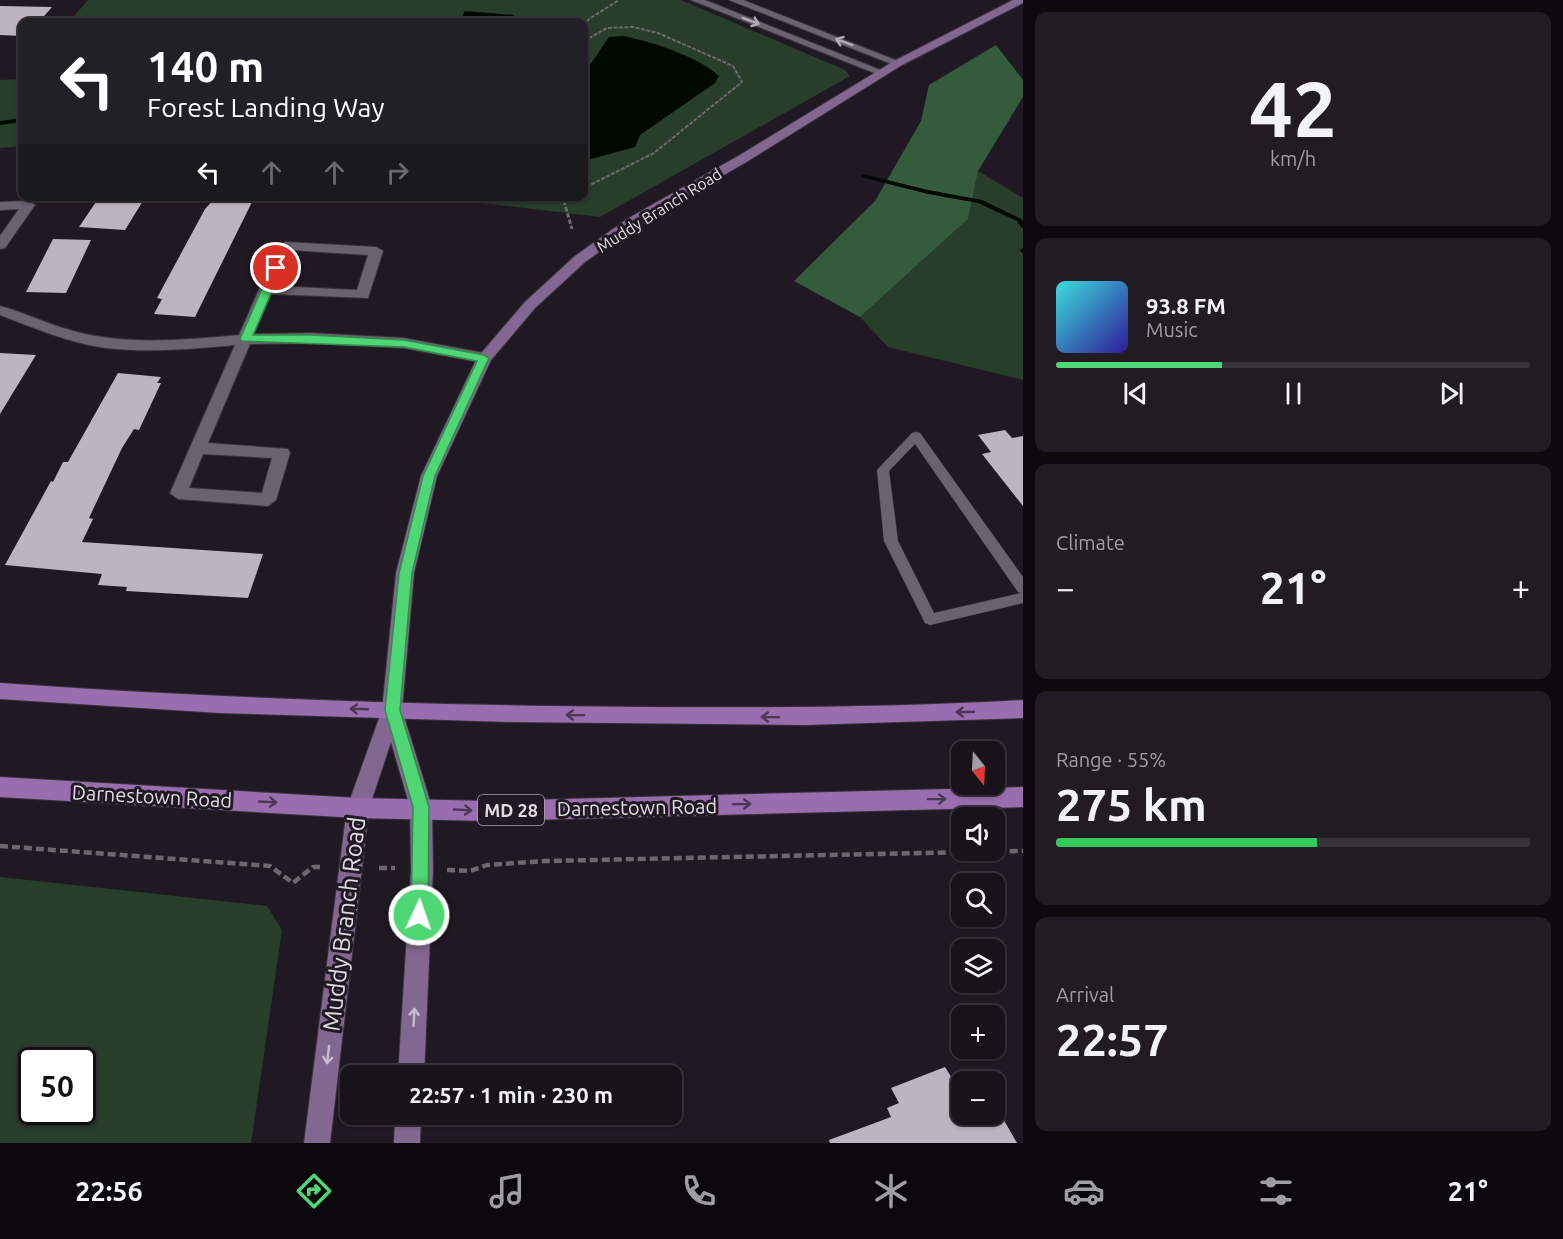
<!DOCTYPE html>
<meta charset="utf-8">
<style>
body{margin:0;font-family:Ubuntu,sans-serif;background:#211c23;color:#f1f3f6;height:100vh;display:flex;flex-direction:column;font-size:22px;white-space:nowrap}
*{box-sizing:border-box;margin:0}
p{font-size:20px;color:#9f9ea2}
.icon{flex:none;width:33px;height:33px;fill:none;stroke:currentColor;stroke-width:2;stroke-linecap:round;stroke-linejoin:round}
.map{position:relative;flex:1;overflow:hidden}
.drawer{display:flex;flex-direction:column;gap:12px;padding:12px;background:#0d0a0e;width:540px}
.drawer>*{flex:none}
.top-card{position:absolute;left:18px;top:18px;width:570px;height:183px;border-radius:12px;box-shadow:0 2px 4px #0004,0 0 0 2px #363239;background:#202124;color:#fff;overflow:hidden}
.needle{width:39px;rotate:162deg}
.controls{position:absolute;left:951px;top:741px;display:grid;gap:12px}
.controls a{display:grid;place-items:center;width:54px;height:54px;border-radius:12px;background:#18131a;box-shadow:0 2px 4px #0004,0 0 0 2px #363239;font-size:30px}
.speed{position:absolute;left:18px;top:1047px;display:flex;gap:12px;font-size:30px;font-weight:700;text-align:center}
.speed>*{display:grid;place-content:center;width:78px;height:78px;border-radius:50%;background:#18131a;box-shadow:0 2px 4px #0004,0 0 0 2px #363239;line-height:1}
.speed .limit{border:3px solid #111;border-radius:9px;background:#fff;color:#111}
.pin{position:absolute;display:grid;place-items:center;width:51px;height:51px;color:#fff;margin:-26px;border:3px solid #fff;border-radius:50%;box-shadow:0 2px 6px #0007}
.me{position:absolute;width:66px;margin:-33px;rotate:3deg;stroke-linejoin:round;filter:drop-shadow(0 0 4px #0008)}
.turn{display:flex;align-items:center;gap:21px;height:126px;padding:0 30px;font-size:27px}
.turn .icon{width:78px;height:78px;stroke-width:2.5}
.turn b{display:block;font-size:42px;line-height:51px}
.lanes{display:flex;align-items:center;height:57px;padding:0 30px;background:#0003;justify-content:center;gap:30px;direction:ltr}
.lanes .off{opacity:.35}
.big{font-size:45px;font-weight:600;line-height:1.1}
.drawer .widget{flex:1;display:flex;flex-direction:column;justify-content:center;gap:9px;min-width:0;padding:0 21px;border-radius:12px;background:#211c23}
.drawer .dial{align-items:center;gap:0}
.dial b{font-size:78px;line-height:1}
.song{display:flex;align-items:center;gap:18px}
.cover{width:72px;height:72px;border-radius:9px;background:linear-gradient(135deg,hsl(180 70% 55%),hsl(250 70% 35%))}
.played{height:6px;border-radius:3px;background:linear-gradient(90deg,#4fd675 35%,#363239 35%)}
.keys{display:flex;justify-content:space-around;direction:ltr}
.heat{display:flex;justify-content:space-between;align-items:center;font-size:33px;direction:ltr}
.charge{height:9px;border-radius:4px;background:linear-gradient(90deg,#34c759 55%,#363239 0)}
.trip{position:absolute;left:340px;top:1065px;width:342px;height:60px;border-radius:12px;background:#18131a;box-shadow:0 2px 4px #0004,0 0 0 2px #363239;font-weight:600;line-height:60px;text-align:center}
.menu{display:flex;height:96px;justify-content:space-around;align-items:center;background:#0a080a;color:#9f9ea2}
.menu .icon{width:42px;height:42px}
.menu .active{color:#4fd675}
.menu b{font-size:27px;color:#f1f3f6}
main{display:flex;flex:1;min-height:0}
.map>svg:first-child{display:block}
.green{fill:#273e2b;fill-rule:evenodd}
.forest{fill:#345b3c}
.water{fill:#000800}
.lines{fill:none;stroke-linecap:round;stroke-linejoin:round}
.stream{fill:#000800;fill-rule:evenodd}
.building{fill:#bdb4c1}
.service-casing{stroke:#38343b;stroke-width:1}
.minor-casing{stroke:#38343b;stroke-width:2}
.tertiary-casing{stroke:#38343b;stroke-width:2}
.secondary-casing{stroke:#38343b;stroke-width:2}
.primary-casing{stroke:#38343b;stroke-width:2}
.path-far2{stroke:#6d676f;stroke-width:2;stroke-dasharray:4 1.5;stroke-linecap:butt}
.path-far1{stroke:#6d676f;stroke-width:3;stroke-dasharray:4.5 2;stroke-linecap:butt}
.path{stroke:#6d676f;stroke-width:4.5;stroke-dasharray:8 4;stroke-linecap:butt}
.service{fill:#6a626f;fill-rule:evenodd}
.minor{fill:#6a626f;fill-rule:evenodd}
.tertiary{fill:#6a626f;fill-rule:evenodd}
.secondary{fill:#826790;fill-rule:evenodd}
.primary{fill:#9a6db0;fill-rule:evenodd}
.oneway{stroke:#b1abb4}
.oneway2{stroke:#4b3654}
.oneway3{stroke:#c8bece}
.route{fill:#4fd675;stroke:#338b4c;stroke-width:1.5}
.labels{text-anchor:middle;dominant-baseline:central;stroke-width:6;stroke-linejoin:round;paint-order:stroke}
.far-street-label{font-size:16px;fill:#e0dbe2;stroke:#201923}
.shield{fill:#201923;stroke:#a6a1a9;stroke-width:1.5}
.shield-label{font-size:18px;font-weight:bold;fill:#e0dbe2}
.street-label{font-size:20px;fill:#e0dbe2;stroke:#201923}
.near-street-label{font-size:24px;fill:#e0dbe2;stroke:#201923}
</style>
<main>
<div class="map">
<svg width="1023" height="1143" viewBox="0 0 1023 1143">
<rect width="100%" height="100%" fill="#201923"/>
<g class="green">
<path d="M88,0H681L845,70L850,76L600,217L431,197L584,196V22H69Z"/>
<path d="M22,79V146L0,148V80Z"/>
<path d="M978,171L1023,198V380L888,347L860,317L968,219Z"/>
<path d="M0,877L267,906L282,930L251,1143H0ZM32,1060H82V1112H32Z"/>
</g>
<path class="forest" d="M996,45L1023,80V97L978,171L968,219L860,317L794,281L875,201L921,121L929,85Z"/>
<g class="water">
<path d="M465,11L514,15L511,22H459Z"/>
<path d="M623,36C650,41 699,57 719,76L715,83L640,135L635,147L584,161V74L609,37Z"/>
</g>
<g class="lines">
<g class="stream">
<path d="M22,118V122L0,125V121Z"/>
<path d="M863,174L928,190L982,200L1021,219L1023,221V228L1021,227L1017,221L978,203L928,194L861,177V175Z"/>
<path d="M1023,248V253L1021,252L1020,250Z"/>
</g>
</g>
<g class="building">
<path d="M0,6L52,7L39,22H22V36L0,35Z"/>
<path d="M100,196H146L125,230L79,227Z"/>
<path d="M217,196H255L195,317L154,314L162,299L157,298L205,209Z"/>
<path d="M53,239L91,240L66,293L26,292Z"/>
<path d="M0,353L36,355L0,414Z"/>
<path d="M118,373L161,377L157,383H161L139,430L134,429L122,448L89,518L93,519L82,542L263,554L248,598L126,591L127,587L98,585L102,574L5,565L51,481L53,482L63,462H68Z"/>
<path d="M1005,430L1012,438L1023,436V506L982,454L991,452L978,435Z"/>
<path d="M945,1067L953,1080L977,1071L983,1082H962V1114H994V1103L1017,1143H830L829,1140L891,1117L887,1108L899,1103L891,1088Z"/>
</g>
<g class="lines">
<defs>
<path id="service" d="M916,432L920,433L1023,577V603L930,625L925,623L884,541L877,470L912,433ZM915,444L1018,592L1021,593L934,613L898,541L889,471Z"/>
<g id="minor">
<path d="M29,201L35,205L5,248L0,249V236L19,209L0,210V202Z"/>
<path d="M285,242L376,247L383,251L368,298L271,294L254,334L311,333L404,338L484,353L491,358L484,363L404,348L311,343L250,344L208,443L288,449L290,453L276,500L268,506L178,499L170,493L235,345C193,349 148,353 106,348C69,343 34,328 0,315V306C24,312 46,324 70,330C124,346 183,340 239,335L278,246ZM290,250L368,255L357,290L275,286ZM203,454L272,458L262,493L189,488Z"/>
</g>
<g id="tertiary">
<path d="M691,0H705L888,73L879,75Z"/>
<path d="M729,0H743L903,63L894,65Z"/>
</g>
<g id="secondary">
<path d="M1013,0H1023V3L902,65L748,161L637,225L585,262L535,308L491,360L437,476L414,573L402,710L432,807L433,870L424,1076H398L411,870L410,807L391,742L369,808L330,1143H304L347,808L382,710L396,573L421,476L477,358L525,302L575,256L627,219L740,155L894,61Z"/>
<path d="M395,1114H421L420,1143H394Z"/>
</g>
<g id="primary">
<path d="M0,683C183,696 366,703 550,706C708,708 865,709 1023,700V718L804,725L513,722L220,713L0,699Z"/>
<path d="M0,777L358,798L488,801L1023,787V807L488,821L358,818L0,797Z"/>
</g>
</defs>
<use href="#service" class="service-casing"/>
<use href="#minor" class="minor-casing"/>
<use href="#tertiary" class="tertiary-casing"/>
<use href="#secondary" class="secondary-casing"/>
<use href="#primary" class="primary-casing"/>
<g class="path-far2">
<path d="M584,26L589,19L619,0"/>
<path d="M584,41L607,28L633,27L658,33L733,66L742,82L654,153L584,188"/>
</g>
<g class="path-far1">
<path d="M555,196L563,198"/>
<path d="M566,196L563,198L572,229"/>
</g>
<g class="path">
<path d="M0,846L270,866L293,883L313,867H323"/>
<path d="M379,868H395"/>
<path d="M447,870L470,871L487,865L544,861L1023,851"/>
</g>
<use href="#service" class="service"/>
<use href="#minor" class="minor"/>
<use href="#tertiary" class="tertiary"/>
<use href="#secondary" class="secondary"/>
<use href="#primary" class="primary"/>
</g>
<defs><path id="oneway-shaft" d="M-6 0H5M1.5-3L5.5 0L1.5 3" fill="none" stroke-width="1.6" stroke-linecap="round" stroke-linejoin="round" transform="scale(1.5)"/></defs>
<g class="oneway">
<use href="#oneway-shaft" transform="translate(751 21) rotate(21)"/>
<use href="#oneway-shaft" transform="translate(844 42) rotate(-159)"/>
</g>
<g class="oneway2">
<use href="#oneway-shaft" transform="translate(359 709) rotate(-178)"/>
<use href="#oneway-shaft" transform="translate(965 712) rotate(178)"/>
<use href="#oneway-shaft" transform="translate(575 715) rotate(-179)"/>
<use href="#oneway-shaft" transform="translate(770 717) rotate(-179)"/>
<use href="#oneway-shaft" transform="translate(937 799) rotate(-1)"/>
<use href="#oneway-shaft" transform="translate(268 802) rotate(3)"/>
<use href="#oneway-shaft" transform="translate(742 804) rotate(-1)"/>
<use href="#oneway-shaft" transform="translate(463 810) rotate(3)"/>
</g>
<g class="oneway3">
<use href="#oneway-shaft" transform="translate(414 1017) rotate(-87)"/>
<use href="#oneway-shaft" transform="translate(328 1055) rotate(97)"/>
</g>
<path class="route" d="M276,265L282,268L253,335H311L404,340L484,355L489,358L435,476L412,573L400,710L429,807L428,915L426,921L419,924L413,921L411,915L413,807L385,710L399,573L423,476L477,361L404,347L242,341L240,339L271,268Z"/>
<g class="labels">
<g class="far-street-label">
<text transform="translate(659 210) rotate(-32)">Muddy Branch Road</text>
</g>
<rect class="shield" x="478" y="795" width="66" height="30" rx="4.5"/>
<g class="shield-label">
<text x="511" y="810">MD 28</text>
</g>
<g class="street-label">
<text transform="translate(152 796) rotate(3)">Darnestown Road</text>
<text transform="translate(637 807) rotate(-1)">Darnestown Road</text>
</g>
<g class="near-street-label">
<text transform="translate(344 924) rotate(-83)">Muddy Branch Road</text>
</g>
</g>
</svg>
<div class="controls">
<a><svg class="needle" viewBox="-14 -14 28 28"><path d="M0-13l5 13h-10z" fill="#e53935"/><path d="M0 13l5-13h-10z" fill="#9f9ea2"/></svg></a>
<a><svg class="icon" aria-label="sound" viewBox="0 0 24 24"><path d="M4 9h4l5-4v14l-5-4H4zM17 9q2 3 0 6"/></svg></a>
<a><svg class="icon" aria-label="search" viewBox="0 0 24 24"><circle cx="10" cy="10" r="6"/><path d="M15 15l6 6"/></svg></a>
<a><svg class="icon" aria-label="layers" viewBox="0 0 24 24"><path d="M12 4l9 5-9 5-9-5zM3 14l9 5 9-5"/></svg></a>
<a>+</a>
<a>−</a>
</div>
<div class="speed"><div class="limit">50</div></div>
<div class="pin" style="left:276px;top:268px;background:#d93025"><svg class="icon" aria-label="arrive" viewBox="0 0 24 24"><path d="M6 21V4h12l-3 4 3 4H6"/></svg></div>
<svg class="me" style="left:419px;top:915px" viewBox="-20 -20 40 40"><circle r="17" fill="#4fd675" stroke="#fff" stroke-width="3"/><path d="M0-11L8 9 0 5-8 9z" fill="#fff"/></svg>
<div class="trip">22:57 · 1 min · 230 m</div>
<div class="top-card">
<div class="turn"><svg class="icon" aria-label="left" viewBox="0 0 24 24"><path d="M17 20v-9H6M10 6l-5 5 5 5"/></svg><div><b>140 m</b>Forest Landing Way</div></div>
<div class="lanes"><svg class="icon" aria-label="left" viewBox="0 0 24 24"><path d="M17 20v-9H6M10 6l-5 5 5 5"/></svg><svg class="icon off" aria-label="ahead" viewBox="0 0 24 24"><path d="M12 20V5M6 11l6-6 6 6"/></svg><svg class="icon off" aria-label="ahead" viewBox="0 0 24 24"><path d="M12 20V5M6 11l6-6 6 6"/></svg><svg class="icon off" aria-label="right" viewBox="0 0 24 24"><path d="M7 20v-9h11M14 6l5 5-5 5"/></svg></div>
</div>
</div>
<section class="drawer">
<div class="widget dial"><b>42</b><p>km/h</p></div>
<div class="widget">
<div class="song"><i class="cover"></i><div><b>93.8 FM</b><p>Music</p></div></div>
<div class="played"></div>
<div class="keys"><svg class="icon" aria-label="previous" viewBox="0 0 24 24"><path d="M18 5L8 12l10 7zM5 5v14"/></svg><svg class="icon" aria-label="pause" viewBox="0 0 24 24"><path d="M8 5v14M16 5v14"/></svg><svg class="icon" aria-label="next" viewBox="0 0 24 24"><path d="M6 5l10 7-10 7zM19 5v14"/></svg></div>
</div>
<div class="widget"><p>Climate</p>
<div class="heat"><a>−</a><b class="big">21°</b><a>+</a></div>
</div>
<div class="widget"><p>Range · 55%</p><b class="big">275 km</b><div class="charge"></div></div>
<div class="widget"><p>Arrival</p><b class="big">22:57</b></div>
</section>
</main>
<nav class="menu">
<b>22:56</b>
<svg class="icon active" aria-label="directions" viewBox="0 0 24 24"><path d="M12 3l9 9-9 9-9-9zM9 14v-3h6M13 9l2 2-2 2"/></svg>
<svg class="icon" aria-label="music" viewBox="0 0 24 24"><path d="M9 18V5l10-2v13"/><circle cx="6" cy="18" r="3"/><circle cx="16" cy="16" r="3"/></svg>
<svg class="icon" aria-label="phone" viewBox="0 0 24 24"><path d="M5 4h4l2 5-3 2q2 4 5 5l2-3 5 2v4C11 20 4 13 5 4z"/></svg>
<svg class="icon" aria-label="climate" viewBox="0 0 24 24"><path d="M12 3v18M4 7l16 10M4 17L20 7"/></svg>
<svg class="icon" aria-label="car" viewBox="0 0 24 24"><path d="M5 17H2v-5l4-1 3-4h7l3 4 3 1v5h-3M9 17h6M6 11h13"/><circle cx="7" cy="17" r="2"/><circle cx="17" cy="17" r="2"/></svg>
<svg class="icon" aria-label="filters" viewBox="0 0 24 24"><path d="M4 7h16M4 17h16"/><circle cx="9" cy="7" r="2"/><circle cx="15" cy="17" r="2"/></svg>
<b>21°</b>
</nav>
